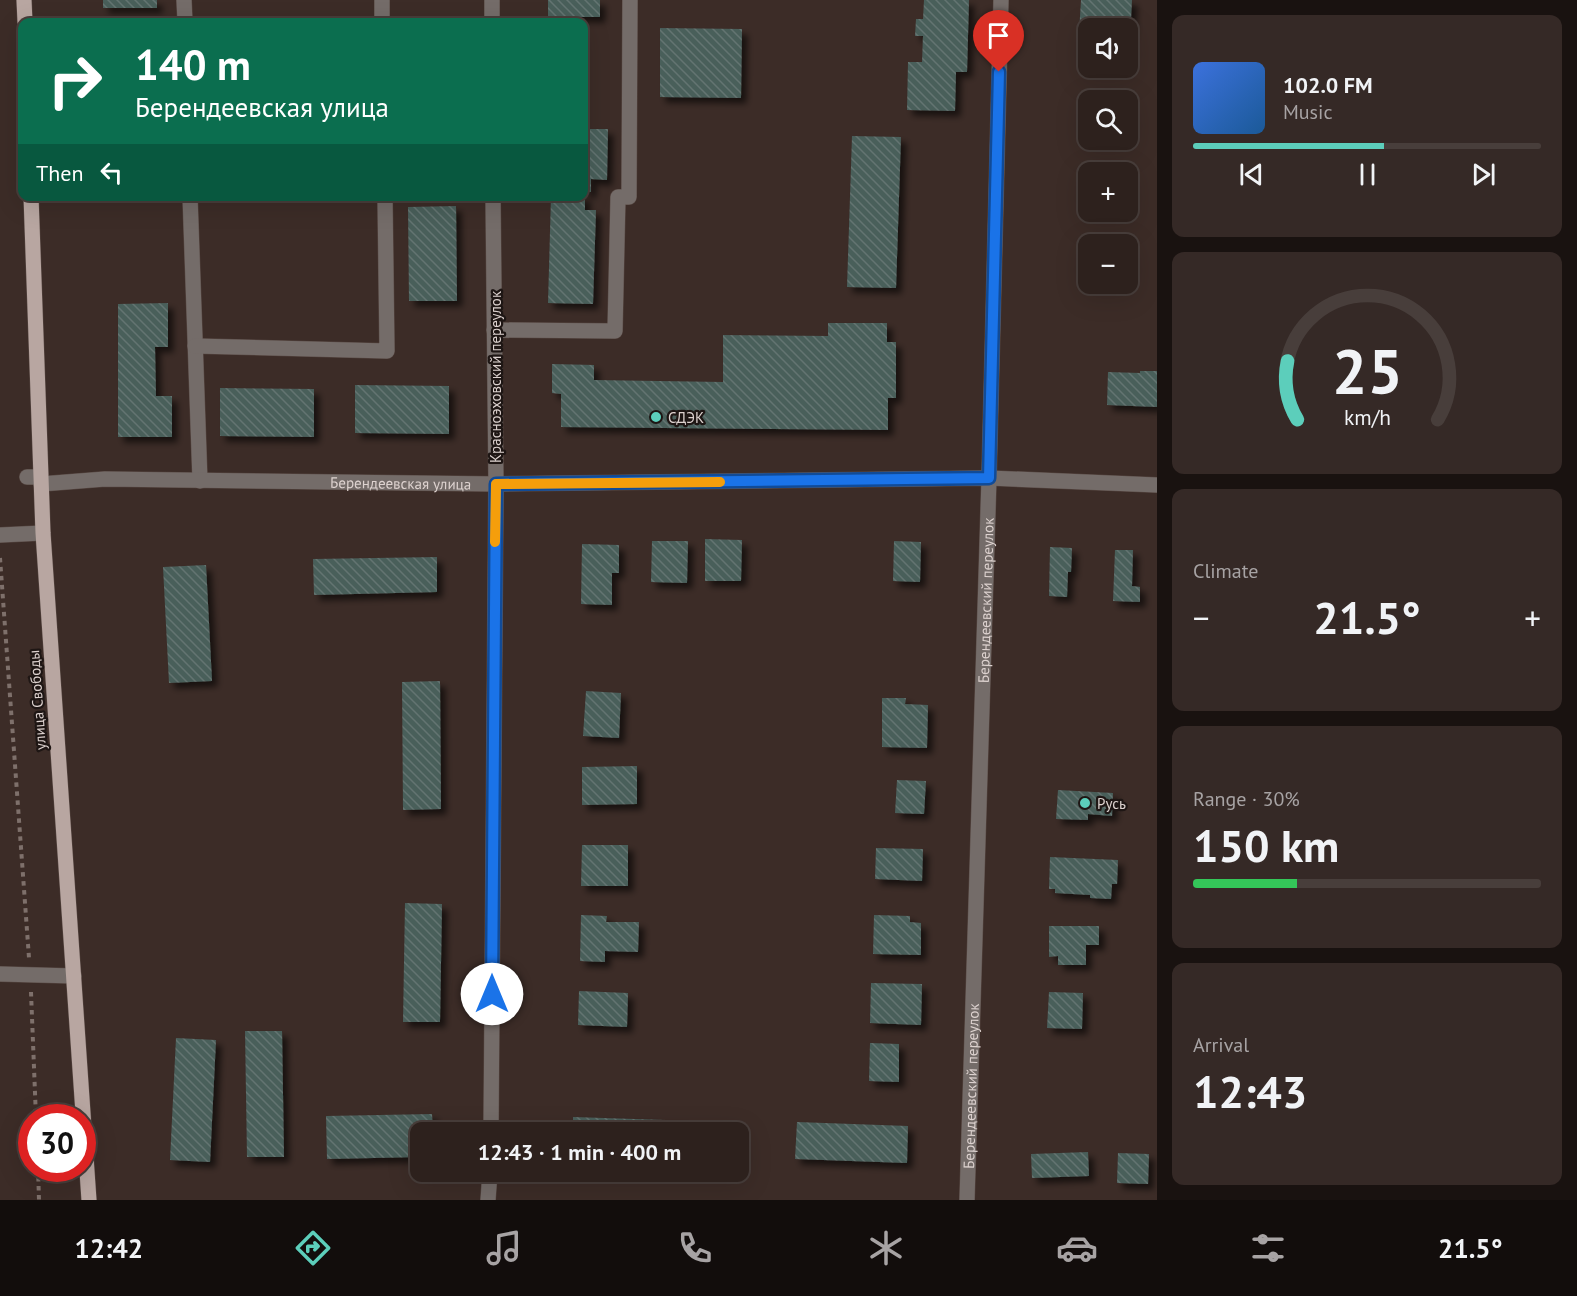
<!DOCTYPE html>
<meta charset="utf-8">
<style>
body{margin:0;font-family:"PT Sans",sans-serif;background:#352926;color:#f1f3f6;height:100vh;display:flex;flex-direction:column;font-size:22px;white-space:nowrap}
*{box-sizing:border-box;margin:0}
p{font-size:20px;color:#a7a3a4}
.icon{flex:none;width:33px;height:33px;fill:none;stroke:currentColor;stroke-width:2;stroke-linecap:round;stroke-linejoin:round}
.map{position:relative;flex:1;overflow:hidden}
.drawer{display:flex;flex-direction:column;gap:15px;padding:15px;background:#191210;width:420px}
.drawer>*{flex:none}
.guide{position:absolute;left:18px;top:18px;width:570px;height:183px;border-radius:12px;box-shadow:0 6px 24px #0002,0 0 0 2px #483e3b;background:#0b6e4f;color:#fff;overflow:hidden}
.buttons{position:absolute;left:1078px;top:18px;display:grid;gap:12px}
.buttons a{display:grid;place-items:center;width:60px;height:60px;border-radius:12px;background:#2d211d;box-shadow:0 6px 24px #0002,0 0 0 2px #483e3b;font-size:30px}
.speed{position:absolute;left:18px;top:1104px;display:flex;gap:12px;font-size:30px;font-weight:700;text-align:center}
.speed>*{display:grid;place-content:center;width:78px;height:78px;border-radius:50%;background:#2d211d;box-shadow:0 6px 24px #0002,0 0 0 2px #483e3b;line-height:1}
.speed .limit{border:9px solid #d22;background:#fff;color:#111}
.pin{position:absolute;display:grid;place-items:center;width:51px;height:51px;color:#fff;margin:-62px -26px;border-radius:50% 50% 50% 0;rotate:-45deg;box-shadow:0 0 6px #0007}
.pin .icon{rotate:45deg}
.me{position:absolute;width:66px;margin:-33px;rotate:0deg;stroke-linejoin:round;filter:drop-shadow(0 0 4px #0008)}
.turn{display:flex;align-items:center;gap:21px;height:126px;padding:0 18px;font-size:27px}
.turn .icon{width:78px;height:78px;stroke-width:2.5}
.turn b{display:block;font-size:42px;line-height:51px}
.then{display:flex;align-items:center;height:57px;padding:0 18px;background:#0003;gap:12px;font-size:22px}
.big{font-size:45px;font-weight:700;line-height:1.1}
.drawer .widget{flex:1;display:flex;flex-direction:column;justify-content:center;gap:9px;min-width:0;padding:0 21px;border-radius:12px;background:#352926}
.drawer .dial{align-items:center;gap:0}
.dial svg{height:156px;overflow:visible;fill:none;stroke:#483e3b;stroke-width:7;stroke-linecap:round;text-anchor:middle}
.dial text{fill:#f1f3f6;stroke:none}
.song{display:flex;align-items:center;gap:18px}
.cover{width:72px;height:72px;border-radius:9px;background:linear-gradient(135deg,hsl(220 70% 55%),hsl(210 70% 35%))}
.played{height:6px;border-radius:3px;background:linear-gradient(90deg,#5ccebb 55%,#483e3b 55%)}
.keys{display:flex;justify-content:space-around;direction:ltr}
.heat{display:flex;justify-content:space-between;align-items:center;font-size:33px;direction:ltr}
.charge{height:9px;border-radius:4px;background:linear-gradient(90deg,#34c759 30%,#483e3b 0)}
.trip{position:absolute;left:410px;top:1122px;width:339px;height:60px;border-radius:12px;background:#2d211d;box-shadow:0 6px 24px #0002,0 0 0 2px #483e3b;font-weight:700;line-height:60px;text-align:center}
.tabs{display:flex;height:96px;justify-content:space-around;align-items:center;background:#120d0c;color:#a7a3a4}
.tabs .icon{width:42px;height:42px}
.tabs .active{color:#5ccebb}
.tabs b{font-size:27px;color:#f1f3f6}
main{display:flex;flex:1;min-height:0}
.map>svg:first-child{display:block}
.building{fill:url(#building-back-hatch);filter:url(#shadow)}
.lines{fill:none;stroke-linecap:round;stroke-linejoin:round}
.minor-casing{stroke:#594a45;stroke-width:16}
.major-casing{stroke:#594a45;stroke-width:16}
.path{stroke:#7e706b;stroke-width:4;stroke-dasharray:4.5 4.5;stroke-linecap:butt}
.minor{stroke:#746c69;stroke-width:15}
.major{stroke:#b8a6a1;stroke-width:15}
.route-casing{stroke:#114b97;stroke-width:15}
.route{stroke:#1a73e8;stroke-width:10}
.slow{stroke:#f59e0b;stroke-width:10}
.poi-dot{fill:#5ccebb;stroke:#1e1614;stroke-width:2}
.labels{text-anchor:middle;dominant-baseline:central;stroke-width:4.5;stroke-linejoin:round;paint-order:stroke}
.street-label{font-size:15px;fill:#ddd2cf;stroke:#1e1614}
.poi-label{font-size:15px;fill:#ddd2cf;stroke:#1e1614;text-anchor:start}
</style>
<main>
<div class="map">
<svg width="1157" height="1200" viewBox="0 0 1157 1200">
<defs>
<pattern id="building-back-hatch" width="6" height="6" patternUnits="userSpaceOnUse" patternTransform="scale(1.5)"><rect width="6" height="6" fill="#4a5e5a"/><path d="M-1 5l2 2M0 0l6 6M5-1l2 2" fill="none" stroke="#647471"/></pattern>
<filter id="shadow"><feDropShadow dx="5.5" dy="5.5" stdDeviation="3" flood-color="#0009"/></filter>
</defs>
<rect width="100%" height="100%" fill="#3c2c27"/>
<g class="building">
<rect x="103" y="0" width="54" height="8"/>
<path d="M548,0H600V17H577V22H548Z"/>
<path d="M924,0H969L967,72H956L955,111L907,110L908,62H922L923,36H915L916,19H923Z"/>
<path d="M1081,0H1132L1130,36H1128V28H1089V34L1079,33Z"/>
<path d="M660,28L742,29L741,98L660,97Z"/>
<path d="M584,129H608L607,180L591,179V192H584Z"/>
<path d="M852,136L901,137L896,288L847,287Z"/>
<path d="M551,196H585V210H596L593,304L548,303Z"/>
<path d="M456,206L457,301H409L408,207Z"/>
<path d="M168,303V347H155L156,396H172V437H118V304Z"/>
<path d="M828,323H887V342H896V398H888V430L561,427V394L552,393V364L594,365V380L723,382V335L828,336Z"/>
<path d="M1140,371H1157V407L1107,405L1108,372L1140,373Z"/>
<path d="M355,385L449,386V434L355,433Z"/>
<path d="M220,388L314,389V437L220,436Z"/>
<path d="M705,539L742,540L741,581H705Z"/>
<path d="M652,541H688L687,583L651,582Z"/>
<path d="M894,541L921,542L920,582L893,581Z"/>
<path d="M582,544L619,545V573H612V605L581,604Z"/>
<path d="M1050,547L1072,548L1071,572H1068L1067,597L1049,596Z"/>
<path d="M1115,550H1133L1132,586L1140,587V602L1113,601Z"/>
<path d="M437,557V592L314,595L313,559Z"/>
<path d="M206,565L212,681L169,683L163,567Z"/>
<path d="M440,681L441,809L403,810L402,682Z"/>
<path d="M586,691L621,693L619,738L583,736Z"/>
<path d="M882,698H906L905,704L928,705L927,748L882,747Z"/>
<path d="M637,766V804L582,805V767Z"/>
<path d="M897,780L926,781L924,814L895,813Z"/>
<path d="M1058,790L1113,793L1112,816L1088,814V820L1056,819Z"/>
<path d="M582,845H628V886H581Z"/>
<path d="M876,848L923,849L922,881L875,879Z"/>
<path d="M1050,857L1118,860L1117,884H1112L1111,899L1090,898V895L1055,893V889H1049Z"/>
<path d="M405,903L442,904L440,1022H403Z"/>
<path d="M581,915L607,916L606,922H639L638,952L605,951V962L580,961Z"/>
<path d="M874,915L910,916V922L921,923V955L873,954Z"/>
<path d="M1049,926H1099V945H1086V965H1058V956L1049,957Z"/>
<path d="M871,983L922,984L921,1025L870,1023Z"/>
<path d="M579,991L628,993L627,1027L578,1025Z"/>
<path d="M1049,992L1083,993L1082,1029L1047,1028Z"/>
<path d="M245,1031H282L284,1157H247Z"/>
<path d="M176,1038L216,1040L210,1162L170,1160Z"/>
<path d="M870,1043L899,1044V1082L869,1081Z"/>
<path d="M432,1114L433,1132H420V1157L327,1159L326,1116Z"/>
<path d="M573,1117L696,1121L695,1132H573Z"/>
<path d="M797,1122L908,1126L907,1163L795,1159Z"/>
<path d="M1088,1152L1089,1176L1032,1178L1031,1154Z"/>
<path d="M1118,1153L1149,1154L1148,1184L1117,1183Z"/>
</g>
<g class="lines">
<defs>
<g id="minor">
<path d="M184,0L185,22"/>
<path d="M382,0V22"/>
<path d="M492,0V22"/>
<path d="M190,196L200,481"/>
<path d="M494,330L615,331L618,197H629L630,0"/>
<path d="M195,346L387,351L385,196"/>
<path d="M27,477H40"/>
<path id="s1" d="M41,484L105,479L496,484L989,478L1157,485"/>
<path d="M0,535L43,533"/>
<path d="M0,974L74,976"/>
<path d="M491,1132L496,484L493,196"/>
<path d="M488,1200L490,1172"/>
<path id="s2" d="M967,1200L989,478L1001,0"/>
</g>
<g id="major">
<path d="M24,0L25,22"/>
<path d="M31,196L43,533L89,1200"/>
</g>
</defs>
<use href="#minor" class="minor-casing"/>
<use href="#major" class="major-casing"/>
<g class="path">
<path d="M0,558L29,958"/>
<path d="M31,992L36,1118"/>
<path d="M38,1168L39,1200"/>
</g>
<use href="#minor" class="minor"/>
<use href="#major" class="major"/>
</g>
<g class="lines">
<defs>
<path id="route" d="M492,994L496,484L989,478L999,72"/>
</defs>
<use href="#route" class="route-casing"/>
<use href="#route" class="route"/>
<path class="slow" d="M495,542L496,484L720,482"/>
</g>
<g class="poi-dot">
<circle cx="656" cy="417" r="6"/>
<circle cx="1085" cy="803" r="6"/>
</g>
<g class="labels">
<g class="street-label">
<text transform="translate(495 377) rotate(-90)">Красноэховский переулок</text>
<text stroke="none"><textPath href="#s1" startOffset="360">Берендеевская улица</textPath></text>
<text stroke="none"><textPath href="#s2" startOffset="600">Берендеевский переулок</textPath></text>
<text transform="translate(37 700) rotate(-94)">улица Свободы</text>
<text stroke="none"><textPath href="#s2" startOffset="114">Берендеевский переулок</textPath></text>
</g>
<g class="poi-label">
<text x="668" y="417">СДЭК</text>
<text x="1097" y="803">Русь</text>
</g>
</g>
</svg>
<div class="buttons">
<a><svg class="icon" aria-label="sound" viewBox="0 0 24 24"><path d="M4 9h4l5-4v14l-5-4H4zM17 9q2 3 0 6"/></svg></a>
<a><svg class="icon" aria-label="search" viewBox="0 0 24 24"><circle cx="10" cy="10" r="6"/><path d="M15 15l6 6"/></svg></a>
<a>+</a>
<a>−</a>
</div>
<div class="speed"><div class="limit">30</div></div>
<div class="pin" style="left:999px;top:72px;background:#d93025"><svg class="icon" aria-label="arrive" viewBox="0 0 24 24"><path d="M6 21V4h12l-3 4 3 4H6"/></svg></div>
<svg class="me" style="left:492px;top:994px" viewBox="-20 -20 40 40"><circle r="19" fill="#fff"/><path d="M0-13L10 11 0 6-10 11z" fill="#1a73e8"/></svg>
<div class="trip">12:43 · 1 min · 400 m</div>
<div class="guide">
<div class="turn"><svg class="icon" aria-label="right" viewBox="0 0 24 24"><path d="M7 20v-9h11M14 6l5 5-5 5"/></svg><div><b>140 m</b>Берендеевская улица</div></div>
<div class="then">Then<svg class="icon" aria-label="left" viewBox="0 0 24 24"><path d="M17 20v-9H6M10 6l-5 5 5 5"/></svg></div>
</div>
</div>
<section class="drawer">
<div class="widget">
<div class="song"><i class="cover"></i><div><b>102.0 FM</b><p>Music</p></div></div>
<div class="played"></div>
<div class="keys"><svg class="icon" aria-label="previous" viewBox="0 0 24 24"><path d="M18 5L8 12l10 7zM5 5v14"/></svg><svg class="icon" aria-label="pause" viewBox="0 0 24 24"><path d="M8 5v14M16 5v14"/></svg><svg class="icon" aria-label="next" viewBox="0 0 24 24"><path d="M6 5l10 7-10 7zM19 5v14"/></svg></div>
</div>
<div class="widget dial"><svg viewBox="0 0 100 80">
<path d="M14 69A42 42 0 1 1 86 69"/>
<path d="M14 69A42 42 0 0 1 9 39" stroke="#5ccebb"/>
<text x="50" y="56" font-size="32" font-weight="700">25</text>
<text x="50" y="72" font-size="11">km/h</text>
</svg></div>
<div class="widget"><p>Climate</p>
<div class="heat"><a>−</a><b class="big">21.5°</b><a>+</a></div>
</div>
<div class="widget"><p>Range · 30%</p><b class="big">150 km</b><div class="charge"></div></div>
<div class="widget"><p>Arrival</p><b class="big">12:43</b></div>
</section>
</main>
<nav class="tabs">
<b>12:42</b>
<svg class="icon active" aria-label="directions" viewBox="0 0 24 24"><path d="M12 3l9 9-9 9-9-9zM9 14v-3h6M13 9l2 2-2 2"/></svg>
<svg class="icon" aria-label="music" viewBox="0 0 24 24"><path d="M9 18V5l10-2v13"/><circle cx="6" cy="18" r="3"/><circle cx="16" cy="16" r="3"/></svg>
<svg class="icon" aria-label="phone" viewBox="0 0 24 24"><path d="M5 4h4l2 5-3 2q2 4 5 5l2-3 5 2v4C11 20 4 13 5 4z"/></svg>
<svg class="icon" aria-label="climate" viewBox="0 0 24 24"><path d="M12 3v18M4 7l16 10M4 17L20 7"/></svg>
<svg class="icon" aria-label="car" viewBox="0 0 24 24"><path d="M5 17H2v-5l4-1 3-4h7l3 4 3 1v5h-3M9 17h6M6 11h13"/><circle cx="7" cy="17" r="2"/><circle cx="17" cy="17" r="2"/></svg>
<svg class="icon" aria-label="filters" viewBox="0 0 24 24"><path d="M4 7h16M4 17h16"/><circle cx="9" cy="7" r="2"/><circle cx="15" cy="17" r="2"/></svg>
<b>21.5°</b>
</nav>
